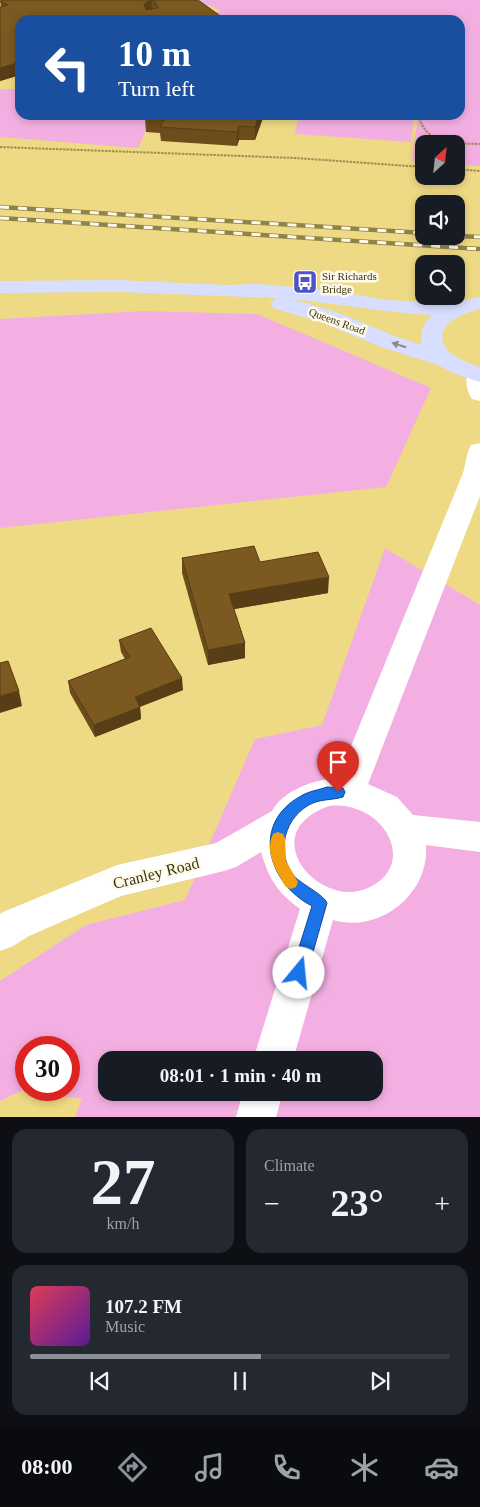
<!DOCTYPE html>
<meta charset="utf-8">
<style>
body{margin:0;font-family:"Times New Roman",serif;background:#242831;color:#f1f3f6;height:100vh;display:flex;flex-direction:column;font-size:19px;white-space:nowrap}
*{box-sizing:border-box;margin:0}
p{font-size:16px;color:#9ea1a6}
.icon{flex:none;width:28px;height:28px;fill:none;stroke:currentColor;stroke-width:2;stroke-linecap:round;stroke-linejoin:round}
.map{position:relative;height:1117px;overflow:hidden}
.drawer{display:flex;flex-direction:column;gap:12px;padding:12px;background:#0d0f14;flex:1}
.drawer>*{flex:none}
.top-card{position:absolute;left:15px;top:15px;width:450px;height:105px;border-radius:15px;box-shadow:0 2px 8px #0003;background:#1a4fa0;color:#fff;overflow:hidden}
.needle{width:32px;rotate:27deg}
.tools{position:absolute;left:415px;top:135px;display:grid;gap:10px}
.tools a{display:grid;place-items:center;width:50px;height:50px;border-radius:10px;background:#171b24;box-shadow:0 2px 8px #0003;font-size:25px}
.speed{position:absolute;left:15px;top:1036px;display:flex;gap:10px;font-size:25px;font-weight:700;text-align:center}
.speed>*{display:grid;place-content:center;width:65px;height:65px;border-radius:50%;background:#171b24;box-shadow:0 2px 8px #0003;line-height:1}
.speed .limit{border:8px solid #d22;background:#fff;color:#111}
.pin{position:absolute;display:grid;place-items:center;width:42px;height:42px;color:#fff;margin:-51px -21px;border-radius:50% 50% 50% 0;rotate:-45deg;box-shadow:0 0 5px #0007}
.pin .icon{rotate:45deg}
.me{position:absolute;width:55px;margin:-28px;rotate:17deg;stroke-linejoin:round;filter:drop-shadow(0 0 4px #0008)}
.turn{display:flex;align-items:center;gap:18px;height:105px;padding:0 20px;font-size:22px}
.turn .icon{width:65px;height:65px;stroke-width:2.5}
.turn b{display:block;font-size:35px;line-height:42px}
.big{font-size:38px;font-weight:800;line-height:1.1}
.drawer .card{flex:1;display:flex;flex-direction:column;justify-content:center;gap:8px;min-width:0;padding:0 18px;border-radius:15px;background:#242831}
.drawer .dial{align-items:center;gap:0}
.dial b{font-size:65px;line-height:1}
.song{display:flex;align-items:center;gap:15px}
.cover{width:60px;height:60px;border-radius:8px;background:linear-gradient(135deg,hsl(350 70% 55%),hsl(270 70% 35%))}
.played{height:5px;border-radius:2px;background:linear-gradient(90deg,#8c9099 55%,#363941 55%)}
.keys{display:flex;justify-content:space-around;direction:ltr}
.heat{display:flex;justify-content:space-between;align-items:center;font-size:28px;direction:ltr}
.drawer .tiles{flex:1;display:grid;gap:12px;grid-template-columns:1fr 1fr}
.card:last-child{grid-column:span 2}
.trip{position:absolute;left:98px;top:1051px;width:285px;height:50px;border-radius:15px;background:#171b24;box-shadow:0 2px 8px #0003;font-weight:800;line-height:50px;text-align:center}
.menu{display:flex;height:80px;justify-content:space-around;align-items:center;background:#090b0e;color:#9ea1a6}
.menu .icon{width:35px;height:35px}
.menu .on{color:#8c9099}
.menu b{font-size:22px;color:#f1f3f6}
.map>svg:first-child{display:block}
.green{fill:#f4afe2;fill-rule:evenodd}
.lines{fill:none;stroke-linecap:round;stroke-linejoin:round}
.path{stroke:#9f8f50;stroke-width:2;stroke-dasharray:2.5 1;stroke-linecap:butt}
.minor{fill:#fff;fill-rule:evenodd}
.primary{fill:#d7deff;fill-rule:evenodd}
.rail-casing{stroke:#918348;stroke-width:4.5}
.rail{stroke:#fefaea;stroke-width:3;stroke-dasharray:9;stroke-linecap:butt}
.wall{fill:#6b4d1c}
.shaded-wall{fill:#573e16}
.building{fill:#7c5920;stroke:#573e16;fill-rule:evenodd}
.oneway{fill:#8a8988}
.route{fill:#1a73e8;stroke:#114b97}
.slow{fill:#f59e0b}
.labels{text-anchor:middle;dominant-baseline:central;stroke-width:5;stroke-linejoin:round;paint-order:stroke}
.far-poi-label{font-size:11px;fill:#3d3411;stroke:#fefaea;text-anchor:start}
.far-street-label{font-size:11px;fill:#3d3411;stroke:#fefaea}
.near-street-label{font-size:16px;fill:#3d3411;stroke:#fefaea}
</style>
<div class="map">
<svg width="480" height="1117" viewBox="0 0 480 1117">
<rect width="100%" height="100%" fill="#eed984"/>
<g class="green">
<path d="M196,0H480V166L456,165V144H424V162L412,161L418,115H460V20H209L203,17L221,11Z"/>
<path d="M0,89H20V115H153L138,148L0,137Z"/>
<path d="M299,115H414L411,142L295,134Z"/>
<path d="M144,311L257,314L431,388L386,487L0,528V319Z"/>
<path d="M385,548L480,605V1117H75L82,1099L23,1090L0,1101V981L86,925L185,900L255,739L322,725ZM26,1048H69V1090H26ZM106,1060H374V1092H106Z"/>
</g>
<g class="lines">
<g class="path">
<path d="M418,115C427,146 453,143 480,144"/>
<path d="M0,147L295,158L424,167"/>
<path d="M456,169L480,171"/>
</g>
<g class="minor">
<path d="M478,367L480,368V401L472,399C466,391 464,377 470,369Z"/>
<path d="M480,443V496L368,784L397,797L413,815L480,822V852L426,845C430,893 380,934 333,920L293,1060H253L300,909C277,892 269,879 261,852L236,867L224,871L121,896L29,936L13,946L0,951V914L3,912L117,865L216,843L272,811C283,790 316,779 338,778L463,473L468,451L471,445ZM329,806C383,800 420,864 368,888C319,910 253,833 329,806Z"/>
<path d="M243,1092H283L276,1117H236Z"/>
</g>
<path class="primary" d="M118,280L226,285L260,284L335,291L386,300L452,303L480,297V309C463,313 431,326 446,348C453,358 469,363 480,367V382L453,373L438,365L381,347L323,323L273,308L270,303L276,298L118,292L0,293V281ZM292,299C339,304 384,312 432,315C423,324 419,333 422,345L397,337L339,313Z"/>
<defs>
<g id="rail">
<path d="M0,207L424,233"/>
<path d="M0,218L480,249"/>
<path d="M456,236L480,237"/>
</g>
</defs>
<use href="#rail" class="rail-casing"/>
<use href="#rail" class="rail"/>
</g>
<g class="wall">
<path d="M198,0L226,20H20V75L0,81L1,7L0,1Z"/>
<path d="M264,115L255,140H239L237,146L161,141L160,133L146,132L145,118Z"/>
<path d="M182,558L260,562L328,593L234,609L245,643V658L208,665L182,573Z"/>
<path d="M119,640L183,690L140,707L141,719L95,737L70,693L68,681L125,659L121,652Z"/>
</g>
<g class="shaded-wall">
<path d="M151,0L152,12L144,16V4Z"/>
<path d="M20,62V75L0,81V68Z"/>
<path d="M259,115H264L255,140V127Z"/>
<path d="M239,126V140L237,146V132Z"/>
<path d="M329,577L328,593L229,610V594Z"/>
<path d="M245,643V658L208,665V650Z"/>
<path d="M182,678L183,690L136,708L135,697Z"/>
<path d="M19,691L22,706L0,713V696Z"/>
<path d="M140,707L141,719L95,737L94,725Z"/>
</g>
<g class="building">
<path d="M5,0H198L226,20H20V62L0,68V7L8,5L0,1ZM151,0L155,2L158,8L146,10L144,4Z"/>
<path d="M147,115H259L255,127L239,126L237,132L160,127L164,120L145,118Z"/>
<path d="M254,546L260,562L318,552L329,577L229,594L245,643L208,650L182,558Z"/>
<path d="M151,628L182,678L135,697L140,707L94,725L68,681L130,657L119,640Z"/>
<path d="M8,661L19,691L0,696V663Z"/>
</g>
<defs><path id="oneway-solid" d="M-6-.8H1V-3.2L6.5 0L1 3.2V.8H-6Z" transform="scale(1.25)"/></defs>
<use class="oneway" href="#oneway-solid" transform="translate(399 345) rotate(-163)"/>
<path class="route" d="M327,787L343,788L345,792L343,797C333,800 323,799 313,803C285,815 274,853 295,877C303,885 324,895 327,903L307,973L304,978L299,980L293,978L291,973L312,906C267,883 251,823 301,796C309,791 319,790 327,787Z"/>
<path class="slow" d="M278,832L283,834L285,838L286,861L298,882L296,887L291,889L286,887C277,872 264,852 273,834Z"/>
<defs>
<symbol id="bus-square" viewBox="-11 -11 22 22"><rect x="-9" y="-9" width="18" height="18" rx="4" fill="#4d53c9" stroke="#fefaea"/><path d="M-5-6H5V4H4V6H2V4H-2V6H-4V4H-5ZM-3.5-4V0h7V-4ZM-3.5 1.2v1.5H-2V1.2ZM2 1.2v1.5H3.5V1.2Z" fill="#fff"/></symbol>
</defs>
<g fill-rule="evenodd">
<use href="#bus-square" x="291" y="268" width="28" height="28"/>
</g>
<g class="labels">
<g class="far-poi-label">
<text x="322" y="276">Sir Richards<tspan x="322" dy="13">Bridge</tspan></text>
</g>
<g class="far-street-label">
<text transform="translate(337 321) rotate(20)">Queens Road</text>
</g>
<g class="near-street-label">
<text transform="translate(156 873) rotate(-14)">Cranley Road</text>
</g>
</g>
</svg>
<div class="tools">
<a><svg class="needle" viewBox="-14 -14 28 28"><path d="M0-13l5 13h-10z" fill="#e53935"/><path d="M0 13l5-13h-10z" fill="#9ea1a6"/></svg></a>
<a><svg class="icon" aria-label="sound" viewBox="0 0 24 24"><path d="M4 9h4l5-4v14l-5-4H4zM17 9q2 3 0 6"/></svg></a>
<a><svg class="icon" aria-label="search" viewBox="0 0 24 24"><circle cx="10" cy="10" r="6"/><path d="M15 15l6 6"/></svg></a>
</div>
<div class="speed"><div class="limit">30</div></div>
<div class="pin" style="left:338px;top:792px;background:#d93025"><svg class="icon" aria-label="arrive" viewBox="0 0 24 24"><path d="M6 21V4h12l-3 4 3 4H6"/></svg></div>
<svg class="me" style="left:299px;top:973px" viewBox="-20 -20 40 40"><circle r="19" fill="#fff"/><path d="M0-13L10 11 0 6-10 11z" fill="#1a73e8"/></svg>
<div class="trip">08:01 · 1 min · 40 m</div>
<div class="top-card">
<div class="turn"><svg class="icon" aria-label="left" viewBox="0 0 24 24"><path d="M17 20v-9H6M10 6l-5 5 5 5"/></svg><div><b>10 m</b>Turn left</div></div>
</div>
</div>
<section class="drawer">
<div class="tiles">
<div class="card dial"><b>27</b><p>km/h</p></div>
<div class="card"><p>Climate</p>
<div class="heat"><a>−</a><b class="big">23°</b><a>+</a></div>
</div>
<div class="card">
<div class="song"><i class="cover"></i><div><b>107.2 FM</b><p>Music</p></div></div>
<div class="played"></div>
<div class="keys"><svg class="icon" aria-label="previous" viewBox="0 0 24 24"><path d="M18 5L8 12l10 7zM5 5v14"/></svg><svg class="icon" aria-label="pause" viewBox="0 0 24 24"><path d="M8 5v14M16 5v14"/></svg><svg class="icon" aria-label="next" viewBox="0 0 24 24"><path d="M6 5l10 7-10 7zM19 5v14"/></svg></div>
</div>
</div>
</section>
<nav class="menu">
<b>08:00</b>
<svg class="icon on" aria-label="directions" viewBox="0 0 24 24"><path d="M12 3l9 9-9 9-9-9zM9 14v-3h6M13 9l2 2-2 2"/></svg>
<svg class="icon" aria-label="music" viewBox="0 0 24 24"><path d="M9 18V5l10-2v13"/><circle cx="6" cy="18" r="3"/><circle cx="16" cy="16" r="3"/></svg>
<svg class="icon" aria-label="phone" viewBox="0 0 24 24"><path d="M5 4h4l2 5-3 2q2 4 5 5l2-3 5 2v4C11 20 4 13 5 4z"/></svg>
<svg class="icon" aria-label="climate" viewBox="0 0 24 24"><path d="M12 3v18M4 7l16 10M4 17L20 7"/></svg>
<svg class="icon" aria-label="car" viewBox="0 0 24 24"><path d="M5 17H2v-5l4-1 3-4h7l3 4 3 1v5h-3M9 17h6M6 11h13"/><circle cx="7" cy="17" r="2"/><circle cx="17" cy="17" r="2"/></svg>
</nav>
